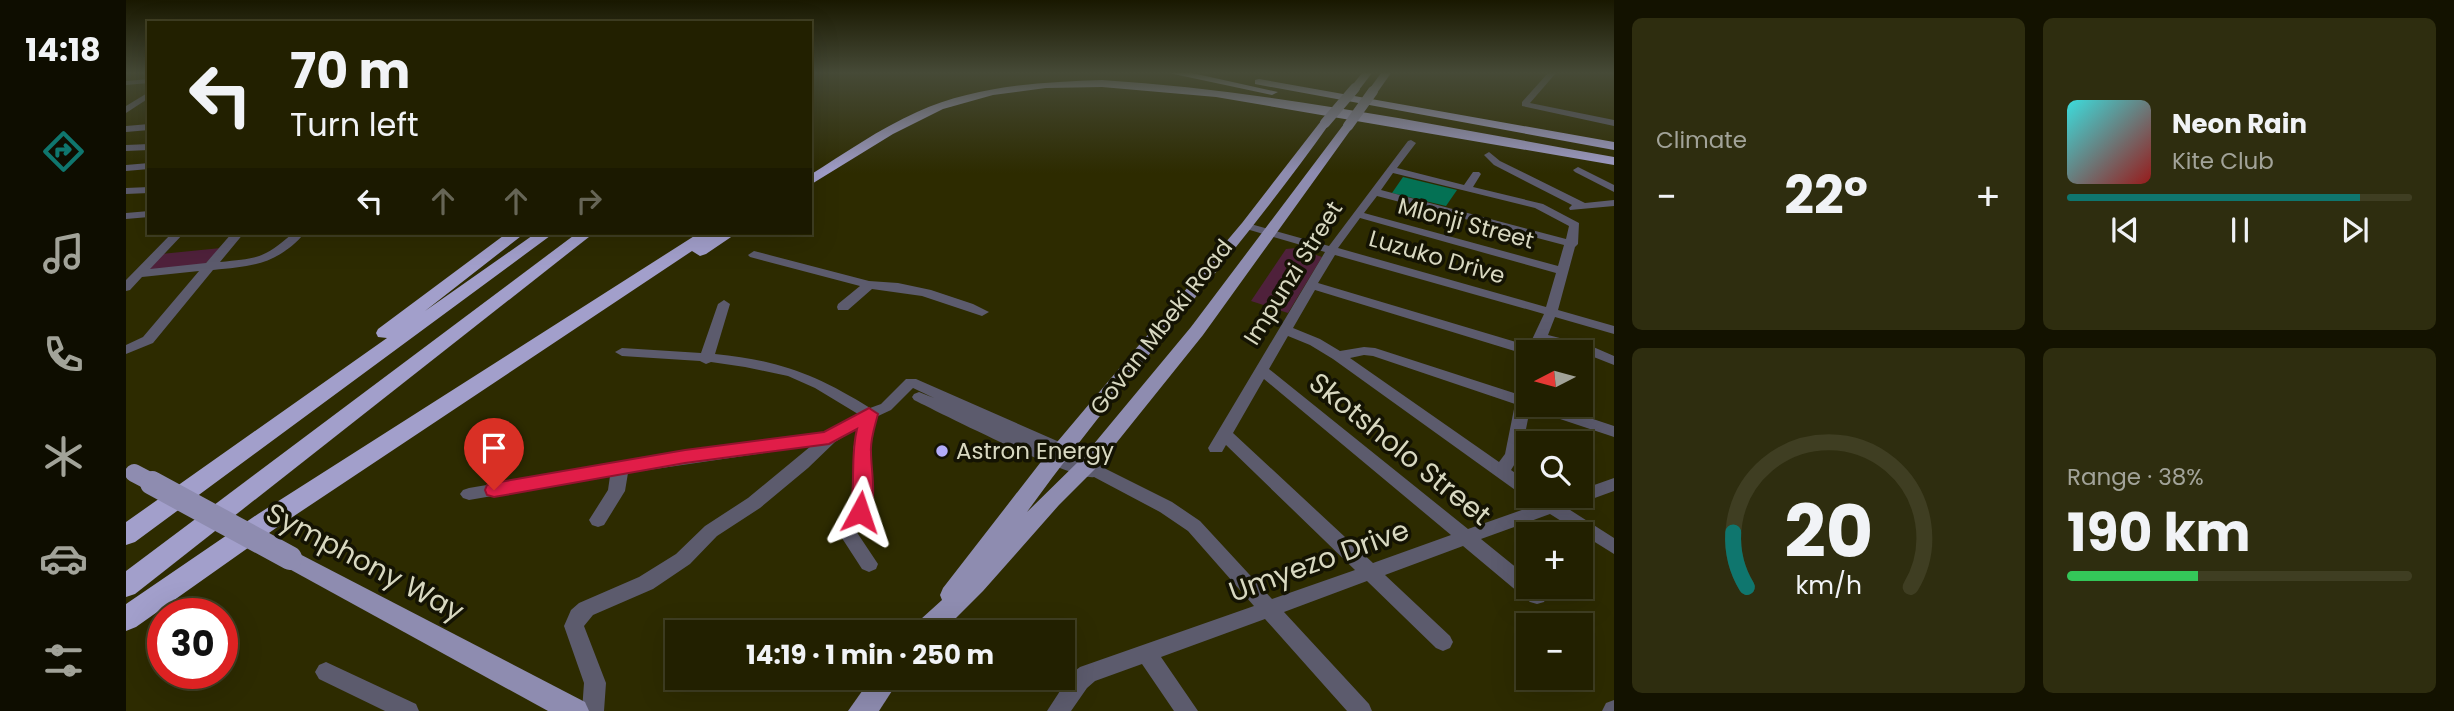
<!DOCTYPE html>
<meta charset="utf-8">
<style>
body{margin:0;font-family:Poppins,sans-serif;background:#2e2d0f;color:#f1f3f6;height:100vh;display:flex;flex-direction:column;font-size:26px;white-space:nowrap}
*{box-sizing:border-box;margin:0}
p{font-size:23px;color:#a2a399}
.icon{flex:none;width:38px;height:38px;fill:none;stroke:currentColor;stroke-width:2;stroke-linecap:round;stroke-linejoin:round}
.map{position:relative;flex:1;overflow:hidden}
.drawer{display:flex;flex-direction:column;gap:18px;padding:18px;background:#131200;width:840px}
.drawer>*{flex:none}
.guide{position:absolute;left:21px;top:21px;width:665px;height:214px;border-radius:0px;box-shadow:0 7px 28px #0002,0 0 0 2px #3f3e22;background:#222000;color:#f1f3f6;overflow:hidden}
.needle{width:46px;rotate:264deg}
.buttons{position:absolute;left:1390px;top:340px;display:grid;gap:14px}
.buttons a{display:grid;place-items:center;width:77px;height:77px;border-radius:0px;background:#222000;box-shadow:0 7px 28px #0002,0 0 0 2px #3f3e22;font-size:35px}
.speed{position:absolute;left:21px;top:598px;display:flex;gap:14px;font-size:35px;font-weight:700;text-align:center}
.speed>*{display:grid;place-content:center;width:91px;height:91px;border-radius:50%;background:#222000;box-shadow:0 7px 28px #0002,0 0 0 2px #3f3e22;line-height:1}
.speed .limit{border:10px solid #d22;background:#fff;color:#111}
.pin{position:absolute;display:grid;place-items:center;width:60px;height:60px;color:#fff;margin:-72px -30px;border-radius:50% 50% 50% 0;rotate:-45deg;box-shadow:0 0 7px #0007}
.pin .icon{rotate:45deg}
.me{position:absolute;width:77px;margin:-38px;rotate:5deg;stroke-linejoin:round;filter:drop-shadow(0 0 5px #0008)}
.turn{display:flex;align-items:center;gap:24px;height:147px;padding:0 28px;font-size:32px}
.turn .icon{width:91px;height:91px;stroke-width:2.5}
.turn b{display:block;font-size:49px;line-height:60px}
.lanes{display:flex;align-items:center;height:66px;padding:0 28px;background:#0003;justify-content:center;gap:35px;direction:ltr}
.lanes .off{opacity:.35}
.big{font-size:52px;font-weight:700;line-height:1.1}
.drawer .card{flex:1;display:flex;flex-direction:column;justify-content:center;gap:10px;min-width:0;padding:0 24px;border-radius:10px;background:#2e2d0f}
.drawer .dial{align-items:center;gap:0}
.dial svg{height:182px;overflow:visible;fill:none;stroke:#3f3e22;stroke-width:7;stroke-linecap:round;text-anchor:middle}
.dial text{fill:#f1f3f6;stroke:none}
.song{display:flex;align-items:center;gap:21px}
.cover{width:84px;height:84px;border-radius:10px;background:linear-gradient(135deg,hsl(180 70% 55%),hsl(0 70% 35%))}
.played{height:7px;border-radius:4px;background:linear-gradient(90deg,#0f766e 85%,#3f3e22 85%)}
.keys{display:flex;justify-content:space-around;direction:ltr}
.heat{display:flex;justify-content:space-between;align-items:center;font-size:38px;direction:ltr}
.charge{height:10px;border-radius:5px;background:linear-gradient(90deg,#34c759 38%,#3f3e22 0)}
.drawer .tiles{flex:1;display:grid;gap:18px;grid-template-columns:repeat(2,1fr)}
.trip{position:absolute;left:539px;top:620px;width:410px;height:70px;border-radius:0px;background:#222000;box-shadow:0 7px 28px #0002,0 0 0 2px #3f3e22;font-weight:700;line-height:70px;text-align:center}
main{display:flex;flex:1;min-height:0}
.tabs{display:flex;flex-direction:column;width:126px;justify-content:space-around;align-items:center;background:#0e0d00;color:#a2a399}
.tabs .icon{width:49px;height:49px}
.tabs .current{color:#0f766e}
.tabs b{font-size:32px;color:#f1f3f6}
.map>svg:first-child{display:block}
.green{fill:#4f213b}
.water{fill:#047154}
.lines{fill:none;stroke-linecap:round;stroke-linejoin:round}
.minor{fill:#5c5b6d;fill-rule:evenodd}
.major{fill:#8e8cb0;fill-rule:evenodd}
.highway{fill:#a29fcb;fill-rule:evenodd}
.major-bridge-far2{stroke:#8e8cb0;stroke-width:10}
.major-bridge-far1{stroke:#8e8cb0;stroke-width:18}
.major-bridge{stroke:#8e8cb0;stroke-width:24}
.route{fill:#e11d48;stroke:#92132f;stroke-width:2}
.poi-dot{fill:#b3adf9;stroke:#141303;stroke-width:2.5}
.labels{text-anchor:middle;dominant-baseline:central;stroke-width:7;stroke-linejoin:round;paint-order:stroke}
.street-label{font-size:23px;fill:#d8d8c1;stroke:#141303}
.poi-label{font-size:23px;fill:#d8d8c1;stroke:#141303;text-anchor:start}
.near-street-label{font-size:28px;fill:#d8d8c1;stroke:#141303}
</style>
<main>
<nav class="tabs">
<b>14:18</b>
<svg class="icon current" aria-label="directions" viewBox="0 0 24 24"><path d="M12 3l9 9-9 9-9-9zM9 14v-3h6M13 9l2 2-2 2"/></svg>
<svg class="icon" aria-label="music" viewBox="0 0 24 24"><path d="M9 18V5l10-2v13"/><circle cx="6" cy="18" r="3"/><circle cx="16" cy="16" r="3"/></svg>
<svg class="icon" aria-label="phone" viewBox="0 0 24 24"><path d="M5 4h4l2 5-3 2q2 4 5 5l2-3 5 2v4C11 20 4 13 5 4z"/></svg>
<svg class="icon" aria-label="climate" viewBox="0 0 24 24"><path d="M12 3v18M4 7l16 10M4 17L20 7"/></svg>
<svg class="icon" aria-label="car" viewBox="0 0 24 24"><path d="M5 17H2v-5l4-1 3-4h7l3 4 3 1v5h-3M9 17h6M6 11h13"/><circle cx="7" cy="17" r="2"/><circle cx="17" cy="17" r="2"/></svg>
<svg class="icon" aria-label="filters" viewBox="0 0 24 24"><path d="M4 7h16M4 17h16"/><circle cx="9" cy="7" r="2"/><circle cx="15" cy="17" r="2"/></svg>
</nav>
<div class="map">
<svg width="1488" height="711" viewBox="0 0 1488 711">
<rect width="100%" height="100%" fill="#2d2b00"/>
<g class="green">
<path d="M95,248L78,265L29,271L23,269L35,254Z"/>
<path d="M1170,248L1196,257L1162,313L1125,301L1160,249Z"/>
</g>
<path class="water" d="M1277,177L1331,190L1320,206L1266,193Z"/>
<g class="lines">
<g class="minor">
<path d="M1422,73H1430L1404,103L1488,120V126L1396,106V102Z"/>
<path d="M23,79V83L0,85V81Z"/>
<path d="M23,92V98L0,113V106Z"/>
<path d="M23,124V130L0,132V126Z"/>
<path d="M1285,140L1290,143L1271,168L1338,185L1347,172H1353L1355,174L1347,187L1417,204L1453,223L1452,244L1449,247L1432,310L1488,326V334L1429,317L1422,335L1465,346L1488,356V365L1455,352L1418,342L1414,352H1402V355L1189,290L1167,328L1194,339L1214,351L1238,347L1249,348L1391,394L1395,379L1402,375V404H1422L1488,426V437L1404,409L1395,454L1385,470L1402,482V495H1421L1427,499L1438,495H1454V490L1488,478V491L1441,508L1488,538V554L1424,514L1355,539L1402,577V586C1412,586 1416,587 1421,596L1418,602L1411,604L1404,602L1337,546L1259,575L1324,636L1327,642L1324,648L1317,651L1310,648L1241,581L1158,612L1243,704L1246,711H1221L1139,619L1035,657L1072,711H1048L1016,664L969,681L961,688L945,711H921L945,674L954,667L1128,606L1062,531L1034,512L968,477C949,481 814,413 788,400L786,397L788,394L793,392L808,398L787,388L765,410L750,417L743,449L745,504L730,531L752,564L750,569L743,572L736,569L712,532L727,504V449L732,428L709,442L682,468L634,508L591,536L564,564L527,589L467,615L458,626L480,683L478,711H456L458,683L438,626L445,610L453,603L513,577L550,554L579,526L622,498L685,446L502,473L499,491L478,525L472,527L466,525L463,520L482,490L484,476L343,500L337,498L334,494L337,490L343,488L559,451L699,433L732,414L689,388L662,376L619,367L585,362L580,364L574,361L496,356L489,352L496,348L575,353L592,304L598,300L604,304L589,354C652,360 691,375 744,408L755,404L780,379H790L970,458L980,469L1046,502L1074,521L1146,599L1229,570L1100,445L1096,452H1084L1082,448L1199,252L1117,228L1115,226L1121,223L1203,246L1282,141ZM1267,173L1409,208L1443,226L1440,239L1255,190ZM1251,196L1438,245L1432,266L1238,213ZM1234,218L1430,273L1420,307L1212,248ZM1209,255L1418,314L1403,346L1192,283ZM1162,336L1184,345L1207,359L1410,505L1342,529L1143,369ZM1238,355L1247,356L1389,404L1379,454L1373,462L1224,358ZM1138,379L1325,535L1247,563L1107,433Z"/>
<path d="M23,144V150L0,151V145Z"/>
<path d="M1363,152L1374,161L1459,203L1488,200V206L1444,210L1443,208L1446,205L1368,165L1358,155Z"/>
<path d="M23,163V169L0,171V165Z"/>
<path d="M1452,167L1488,185V192L1449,172L1447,170Z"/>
<path d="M23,187V193L0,194V188Z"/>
<path d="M23,211V217L0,219V213Z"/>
<path d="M46,233H58L24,269L80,263L106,233H118L94,262C133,258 137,259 167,233H179C150,265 127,266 87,270L27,343L0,354V345L17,337L73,271L16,277L4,290L0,291V280Z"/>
<path d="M628,251L743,281L772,283L805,290L847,304L863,312L856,316L796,296L746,289L722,310H712L711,307L712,304L734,286L624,257L622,255Z"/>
<path d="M200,662L290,704L293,711H259L193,679L189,672L193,665Z"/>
<path d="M1488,700V711H1476L1480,703Z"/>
</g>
<g class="major">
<path d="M1236,73H1246L1233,90H1225L1224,88Z"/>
<path d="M1255,73H1265L1251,93H1243L1242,91Z"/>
<path d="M1199,120L1204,123C1109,257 997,379 901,512L957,457L1065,327L1218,124H1226V128L1077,335L971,467L933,505L857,591L816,632H794L791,627L795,619L816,600L814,595L817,588L921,454L1116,223L1195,121Z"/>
<path d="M164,549L459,702L463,711H422L156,565L152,558L156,551Z"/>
<path d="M746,677H775L753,711H722Z"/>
</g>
<g class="highway">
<path d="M1043,73H1066L1152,92L1146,95Z"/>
<path d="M1133,79L1488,142V150L1129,84V80Z"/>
<path d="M976,80C1148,91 1318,127 1488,157V165L1090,97L976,87L920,88L867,95L817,109L767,134L684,185V175C719,153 753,129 791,112C849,86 913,82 976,80Z"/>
<path d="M381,233H399L299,311L410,233H428L9,542L0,545V522L261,338L252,337L250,333L252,329Z"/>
<path d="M451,233H468L9,594L0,597V571Z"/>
<path d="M573,233H611L580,254L574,256L566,251L150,528L10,627L0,631V604L132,514Z"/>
</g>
<g class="major-bridge-far2">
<path d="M1199,123L1229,88"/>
<path d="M1222,126L1247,91"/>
</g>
<path class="major-bridge-far1" d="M8,473L29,484"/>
<path class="major-bridge" d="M26,483L164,558"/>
</g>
<linearGradient id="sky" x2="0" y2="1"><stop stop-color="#191800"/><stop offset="0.42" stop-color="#464a37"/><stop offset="1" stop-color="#464a37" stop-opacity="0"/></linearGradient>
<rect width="1488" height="173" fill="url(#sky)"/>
<path class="route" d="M743,408L752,414C749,426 744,440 745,452C745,473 752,498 741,517L734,520L727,517L724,512C730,484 724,457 731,429L703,444L559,463L368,497L361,495L359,490L361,485L368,483L559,450L698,432Z"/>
<circle class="poi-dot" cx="816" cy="451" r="7"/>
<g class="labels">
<g class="street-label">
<text transform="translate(1340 223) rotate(15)">Mlonji Street</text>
<text transform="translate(1311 257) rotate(16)">Luzuko Drive</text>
<text transform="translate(1167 273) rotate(-58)">Impunzi Street</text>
<text transform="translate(1035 327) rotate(-52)">Govan Mbeki Road</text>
</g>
<g class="poi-label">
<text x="830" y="451">Astron Energy</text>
</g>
<g class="near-street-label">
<text transform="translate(1274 449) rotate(39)">Skotsholo Street</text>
<text transform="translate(1193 561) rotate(-20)">Umyezo Drive</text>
<text transform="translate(239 562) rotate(28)">Symphony Way</text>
</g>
</g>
</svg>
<div class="buttons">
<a><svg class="needle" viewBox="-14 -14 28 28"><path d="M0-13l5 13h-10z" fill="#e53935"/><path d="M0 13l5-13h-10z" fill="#a2a399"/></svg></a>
<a><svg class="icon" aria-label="search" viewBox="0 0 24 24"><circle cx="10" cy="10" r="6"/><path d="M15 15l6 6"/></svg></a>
<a>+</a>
<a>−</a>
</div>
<div class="speed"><div class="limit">30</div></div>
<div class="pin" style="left:368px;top:490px;background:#d93025"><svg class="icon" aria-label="arrive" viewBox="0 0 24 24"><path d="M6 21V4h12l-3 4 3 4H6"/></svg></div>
<svg class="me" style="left:734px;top:512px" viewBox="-20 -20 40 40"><path d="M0-17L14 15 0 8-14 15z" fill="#e11d48" stroke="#fff" stroke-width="4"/></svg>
<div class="trip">14:19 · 1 min · 250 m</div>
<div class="guide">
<div class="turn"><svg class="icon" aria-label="left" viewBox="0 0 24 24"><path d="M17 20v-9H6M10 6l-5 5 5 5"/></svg><div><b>70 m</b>Turn left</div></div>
<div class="lanes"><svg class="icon" aria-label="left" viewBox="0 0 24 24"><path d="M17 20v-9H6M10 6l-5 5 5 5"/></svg><svg class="icon off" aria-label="ahead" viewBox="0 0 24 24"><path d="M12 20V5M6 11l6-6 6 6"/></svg><svg class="icon off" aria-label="ahead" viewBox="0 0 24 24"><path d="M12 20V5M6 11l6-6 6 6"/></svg><svg class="icon off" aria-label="right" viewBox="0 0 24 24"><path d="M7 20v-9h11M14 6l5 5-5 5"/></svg></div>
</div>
</div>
<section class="drawer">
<div class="tiles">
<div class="card"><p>Climate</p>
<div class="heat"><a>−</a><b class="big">22°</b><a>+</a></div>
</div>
<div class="card">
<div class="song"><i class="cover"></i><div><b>Neon Rain</b><p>Kite Club</p></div></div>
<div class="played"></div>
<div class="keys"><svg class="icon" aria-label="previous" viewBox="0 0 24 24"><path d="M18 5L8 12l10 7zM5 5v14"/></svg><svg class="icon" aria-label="pause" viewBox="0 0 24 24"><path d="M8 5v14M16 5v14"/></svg><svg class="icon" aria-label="next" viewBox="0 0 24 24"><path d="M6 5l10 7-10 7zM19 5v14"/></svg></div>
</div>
<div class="card dial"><svg viewBox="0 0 100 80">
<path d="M14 69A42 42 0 1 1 86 69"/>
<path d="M14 69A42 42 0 0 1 8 45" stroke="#0f766e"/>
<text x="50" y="56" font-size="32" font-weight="700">20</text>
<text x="50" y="72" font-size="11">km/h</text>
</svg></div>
<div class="card"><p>Range · 38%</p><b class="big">190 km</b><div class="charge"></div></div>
</div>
</section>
</main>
